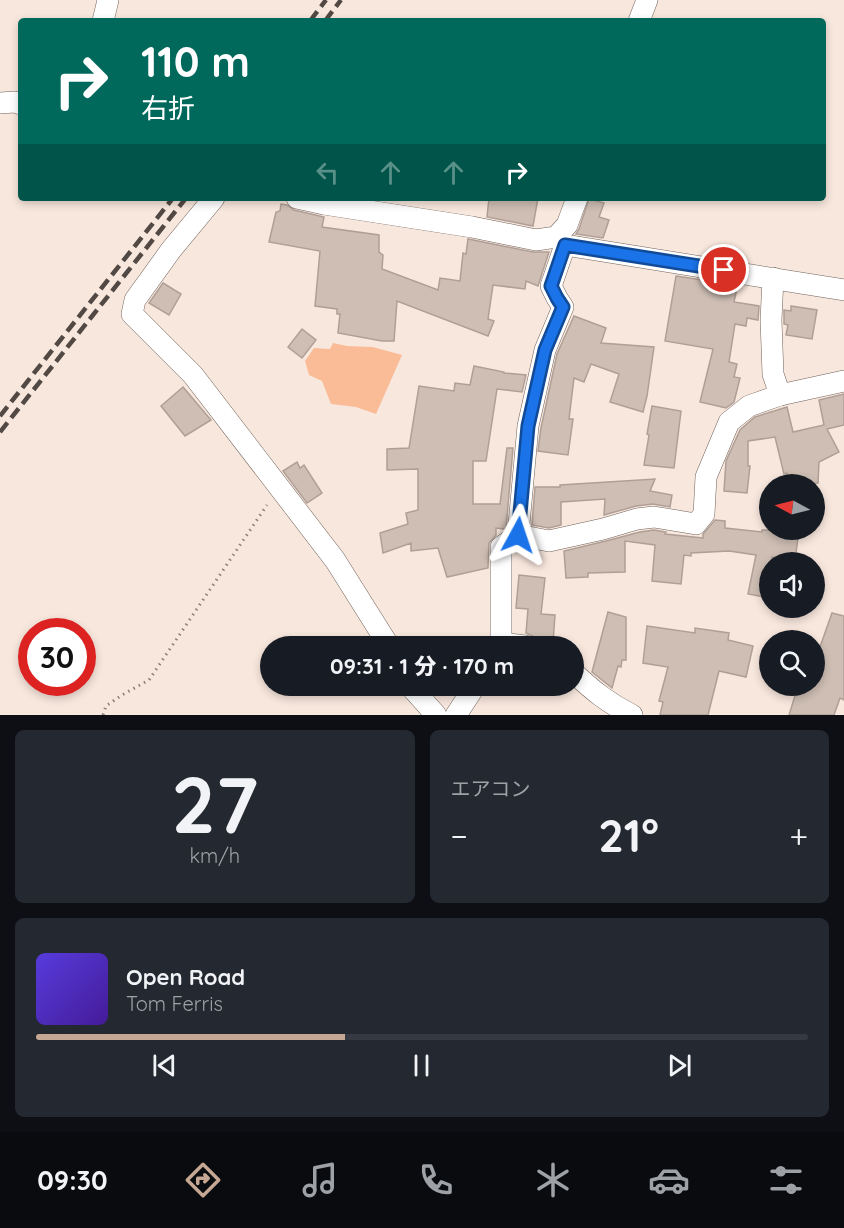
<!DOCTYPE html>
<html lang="ja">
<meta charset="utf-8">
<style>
body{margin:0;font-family:Quicksand,"Noto Sans JP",sans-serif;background:#242831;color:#f1f3f6;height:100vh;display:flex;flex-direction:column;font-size:22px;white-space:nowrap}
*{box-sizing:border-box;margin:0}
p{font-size:20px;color:#9ea1a6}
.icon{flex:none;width:33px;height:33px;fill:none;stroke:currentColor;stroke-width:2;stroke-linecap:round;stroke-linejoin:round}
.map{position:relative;height:715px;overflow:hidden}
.details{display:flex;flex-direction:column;gap:15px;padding:15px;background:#0d0f14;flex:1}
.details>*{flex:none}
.hud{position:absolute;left:18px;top:18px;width:808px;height:183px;border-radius:6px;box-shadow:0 3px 9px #0003;background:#00695c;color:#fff;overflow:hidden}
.needle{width:39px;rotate:277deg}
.controls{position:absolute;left:759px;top:474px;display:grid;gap:12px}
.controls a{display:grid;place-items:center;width:66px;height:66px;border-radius:50%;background:#171b24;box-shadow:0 3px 9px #0003;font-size:30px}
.speed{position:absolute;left:18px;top:618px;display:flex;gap:12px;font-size:30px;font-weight:700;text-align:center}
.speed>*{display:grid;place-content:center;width:78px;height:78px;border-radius:50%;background:#171b24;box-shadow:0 3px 9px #0003;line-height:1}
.speed .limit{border:9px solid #d22;background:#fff;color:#111}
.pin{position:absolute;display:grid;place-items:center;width:51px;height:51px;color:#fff;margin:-26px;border:3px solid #fff;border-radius:50%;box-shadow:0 2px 6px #0007}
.me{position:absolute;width:66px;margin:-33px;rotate:5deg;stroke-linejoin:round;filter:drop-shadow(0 0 4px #0008)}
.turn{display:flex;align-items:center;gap:21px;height:126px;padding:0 24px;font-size:27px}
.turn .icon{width:78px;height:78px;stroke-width:2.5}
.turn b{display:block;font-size:42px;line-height:51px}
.lanes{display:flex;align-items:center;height:57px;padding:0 24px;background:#0003;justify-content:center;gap:30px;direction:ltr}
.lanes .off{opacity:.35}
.big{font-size:45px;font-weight:800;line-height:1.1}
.details .card{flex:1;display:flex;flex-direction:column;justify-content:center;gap:9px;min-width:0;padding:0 21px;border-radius:9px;background:#242831}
.details .dial{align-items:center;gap:0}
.dial b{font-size:78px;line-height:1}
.song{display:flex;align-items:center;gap:18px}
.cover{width:72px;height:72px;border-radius:9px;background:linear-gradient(135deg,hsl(250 70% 55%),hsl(260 70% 35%))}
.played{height:6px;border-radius:3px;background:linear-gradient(90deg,#c5a794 40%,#363941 40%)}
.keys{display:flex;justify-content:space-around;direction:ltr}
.heat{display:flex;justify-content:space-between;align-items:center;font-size:33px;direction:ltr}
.details .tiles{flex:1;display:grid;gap:15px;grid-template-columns:1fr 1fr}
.card:last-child{grid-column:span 2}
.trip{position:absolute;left:260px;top:636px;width:324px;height:60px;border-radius:30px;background:#171b24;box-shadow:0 3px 9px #0003;font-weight:800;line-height:60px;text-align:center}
.menu{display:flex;height:96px;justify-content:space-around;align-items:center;background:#090b0e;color:#9ea1a6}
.menu .icon{width:42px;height:42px}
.menu .current{color:#c5a794}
.menu b{font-size:27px;color:#f1f3f6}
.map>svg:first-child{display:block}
.green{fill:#fabc97}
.building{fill:#cebeb4;stroke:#af9f96;stroke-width:1.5}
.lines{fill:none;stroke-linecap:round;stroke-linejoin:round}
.minor-casing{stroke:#71625a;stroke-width:22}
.path{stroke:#8c8079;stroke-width:3;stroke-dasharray:1.5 4.5;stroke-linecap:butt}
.minor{stroke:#fff;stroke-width:21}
.rail{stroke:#524944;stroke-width:4.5;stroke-dasharray:12 6;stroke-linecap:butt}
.route-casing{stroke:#114b97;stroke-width:15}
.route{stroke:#1a73e8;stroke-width:10}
</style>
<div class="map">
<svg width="844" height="715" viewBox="0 0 844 715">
<rect width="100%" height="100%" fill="#f8e7dd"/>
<path class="green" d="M333,343L347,346L373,347L402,355L376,414L356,407L331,404L322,381L309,375L305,361L314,348L330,349Z"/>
<g class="building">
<path d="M489,198H538L533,226L487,217Z"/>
<path d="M589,199L604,203L599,217L609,220L603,238L576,234L579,229Z"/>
<path d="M281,204L287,205L294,210L324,217L322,227L379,235V252L383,255L382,269L438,290L440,278L460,281L463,253L466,254L468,239L533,252H549L538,286L526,281L525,289L493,285L488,319L494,321L488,336L397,301L394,341H382L338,333L340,314H337V309L315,306L320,251L269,242L276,212L280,211Z"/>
<path d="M676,276L722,283V285L737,288L734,302L759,306L758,320L747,318L746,326L735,324L729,362L737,364L734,377L740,378L734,402L726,408L700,402L713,349L665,341Z"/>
<path d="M163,283L181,294L169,315L149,303Z"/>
<path d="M791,306L817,310L812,339L786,335L788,325L784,324V310L791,311Z"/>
<path d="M574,316L606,328L601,343L654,347L647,396L643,412L610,402L619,374L591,364L584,382L574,378L569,419H573L568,455L538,451L541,428L557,354Z"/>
<path d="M302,329L316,340L302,358L288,347Z"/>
<path d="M474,366L504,372V373L526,375L522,392L497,389L486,461H473V504H500L507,448H513L506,528L504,529L496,528V535L489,543L488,568L447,577L438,548L411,551V543L383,553L380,533L408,524L406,513L418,510V469L387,470V449L409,448L419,386L454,391L455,383L470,385Z"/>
<path d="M183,387L211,420L185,436L161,406Z"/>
<path d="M844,394V425L827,429L839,452L819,462L818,483L787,484V473L784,474L775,437L748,441V466H750L747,493L724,491L726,461L740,430L755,417L787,407L793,432L824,425L819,400Z"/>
<path d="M652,406L681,411L674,468L644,465L649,435L647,434Z"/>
<path d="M297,462L300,468L304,465L322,493L307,503L283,471Z"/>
<path d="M655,479L650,491L672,495L670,507L653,504L636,506L604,515L605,499L561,502V525L549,528L532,525L535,487H560V485Z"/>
<path d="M715,520L725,521V528L762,532V530H799L795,560L772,557L771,562H770V570L764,597L748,594L756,555L729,551L691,553V556L684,555L681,584L652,581L655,545L625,541V572L588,573V577L566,578L564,551L606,541L640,532L654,530L666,532L665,534L703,538V534Z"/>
<path d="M519,575L545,578L541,614L555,615L553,643L537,642L533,636L526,633L528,609L516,608Z"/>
<path d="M608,612L626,617V660H622L621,667L618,666L612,688L592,672Z"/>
<path d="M832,613L844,616V700L840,698L834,715H789L798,686H814V664Z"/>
<path d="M647,626L695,633V628L729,633L728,640L753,646L746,677L719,671L708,715H660L663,702L659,701L668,667L643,663Z"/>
</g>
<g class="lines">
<defs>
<g id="minor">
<path d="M103,21L108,0"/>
<path d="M639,21L647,0"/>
<path d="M0,103L15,102L21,104"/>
<path d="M214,198L171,250L135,300L132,314L193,375L335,560L389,646"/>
<path d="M297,198L324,204L472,227L536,240L556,237L567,225L577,198"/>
<path d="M556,237L565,245L844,290"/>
<path d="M773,278L771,320L773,374L780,395"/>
<path d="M518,535L549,541L603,529L637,519L654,517L696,524L704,514L706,477L729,422L749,406L780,395L844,381"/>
<path d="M501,643L525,646"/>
<path d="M499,646L501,643V547L518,535L528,426L545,350L563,307L557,298L551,286L565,245"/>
<path d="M573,672C592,690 608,703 632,715"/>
<path d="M410,686L436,715"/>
<path d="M456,715L475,686"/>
</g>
</defs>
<use href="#minor" class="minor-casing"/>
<path class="path" d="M103,715L106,706L122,695L149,680L267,505"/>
<use href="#minor" class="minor"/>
<g class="rail">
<path d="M310,21L326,0"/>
<path d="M325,21L341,0"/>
<path d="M0,416L173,198"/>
<path d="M0,432L186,198"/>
</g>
</g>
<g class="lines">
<defs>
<path id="route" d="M518,535L528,426L545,350L563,307L557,298L551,286L565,245L724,270"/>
</defs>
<use href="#route" class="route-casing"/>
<use href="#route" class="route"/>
</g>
</svg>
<div class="controls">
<a><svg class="needle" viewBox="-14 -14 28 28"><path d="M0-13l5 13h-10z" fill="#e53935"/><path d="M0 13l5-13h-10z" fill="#9ea1a6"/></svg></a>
<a><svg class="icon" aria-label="sound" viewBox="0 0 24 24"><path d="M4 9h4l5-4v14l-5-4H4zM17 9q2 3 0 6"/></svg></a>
<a><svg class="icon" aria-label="search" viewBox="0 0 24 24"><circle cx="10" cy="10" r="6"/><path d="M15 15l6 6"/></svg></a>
</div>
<div class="speed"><div class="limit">30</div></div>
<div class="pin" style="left:724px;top:270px;background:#d93025"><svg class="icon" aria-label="arrive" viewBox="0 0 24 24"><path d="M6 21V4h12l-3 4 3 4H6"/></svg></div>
<svg class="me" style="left:518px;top:535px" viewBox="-20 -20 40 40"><path d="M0-17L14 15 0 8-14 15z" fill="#1a73e8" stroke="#fff" stroke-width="4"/></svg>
<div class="trip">09:31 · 1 分 · 170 m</div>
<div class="hud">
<div class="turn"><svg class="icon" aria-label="right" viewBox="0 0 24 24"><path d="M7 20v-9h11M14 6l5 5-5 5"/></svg><div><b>110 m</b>右折</div></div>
<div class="lanes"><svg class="icon off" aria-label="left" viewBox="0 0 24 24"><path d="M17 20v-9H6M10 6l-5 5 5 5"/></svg><svg class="icon off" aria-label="ahead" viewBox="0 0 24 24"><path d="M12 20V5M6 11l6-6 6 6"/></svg><svg class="icon off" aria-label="ahead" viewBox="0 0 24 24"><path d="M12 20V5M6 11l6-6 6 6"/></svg><svg class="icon" aria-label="right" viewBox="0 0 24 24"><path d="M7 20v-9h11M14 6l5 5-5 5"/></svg></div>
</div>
</div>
<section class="details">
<div class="tiles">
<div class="card dial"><b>27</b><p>km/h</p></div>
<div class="card"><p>エアコン</p>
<div class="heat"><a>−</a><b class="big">21°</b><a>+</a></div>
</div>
<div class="card">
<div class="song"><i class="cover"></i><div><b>Open Road</b><p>Tom Ferris</p></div></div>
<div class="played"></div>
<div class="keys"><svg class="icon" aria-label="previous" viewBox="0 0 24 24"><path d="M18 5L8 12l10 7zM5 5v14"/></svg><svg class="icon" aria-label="pause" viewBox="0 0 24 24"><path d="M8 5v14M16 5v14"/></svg><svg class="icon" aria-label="next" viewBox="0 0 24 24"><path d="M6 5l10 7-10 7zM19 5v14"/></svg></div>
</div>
</div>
</section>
<nav class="menu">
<b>09:30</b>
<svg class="icon current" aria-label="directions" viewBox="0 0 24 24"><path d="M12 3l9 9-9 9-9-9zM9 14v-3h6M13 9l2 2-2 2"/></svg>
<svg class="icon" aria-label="music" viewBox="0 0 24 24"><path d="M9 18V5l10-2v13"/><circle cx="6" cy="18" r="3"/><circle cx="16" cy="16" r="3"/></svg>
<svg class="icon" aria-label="phone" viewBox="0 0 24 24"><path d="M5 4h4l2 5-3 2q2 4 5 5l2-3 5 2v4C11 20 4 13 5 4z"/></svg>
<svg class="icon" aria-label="climate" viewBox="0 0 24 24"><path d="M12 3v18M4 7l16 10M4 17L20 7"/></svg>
<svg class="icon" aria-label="car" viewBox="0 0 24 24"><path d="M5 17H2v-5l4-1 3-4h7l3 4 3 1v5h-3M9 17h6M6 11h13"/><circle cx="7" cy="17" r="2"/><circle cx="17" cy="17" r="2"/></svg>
<svg class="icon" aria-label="filters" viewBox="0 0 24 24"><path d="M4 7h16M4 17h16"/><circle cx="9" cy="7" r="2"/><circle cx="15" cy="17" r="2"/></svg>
</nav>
